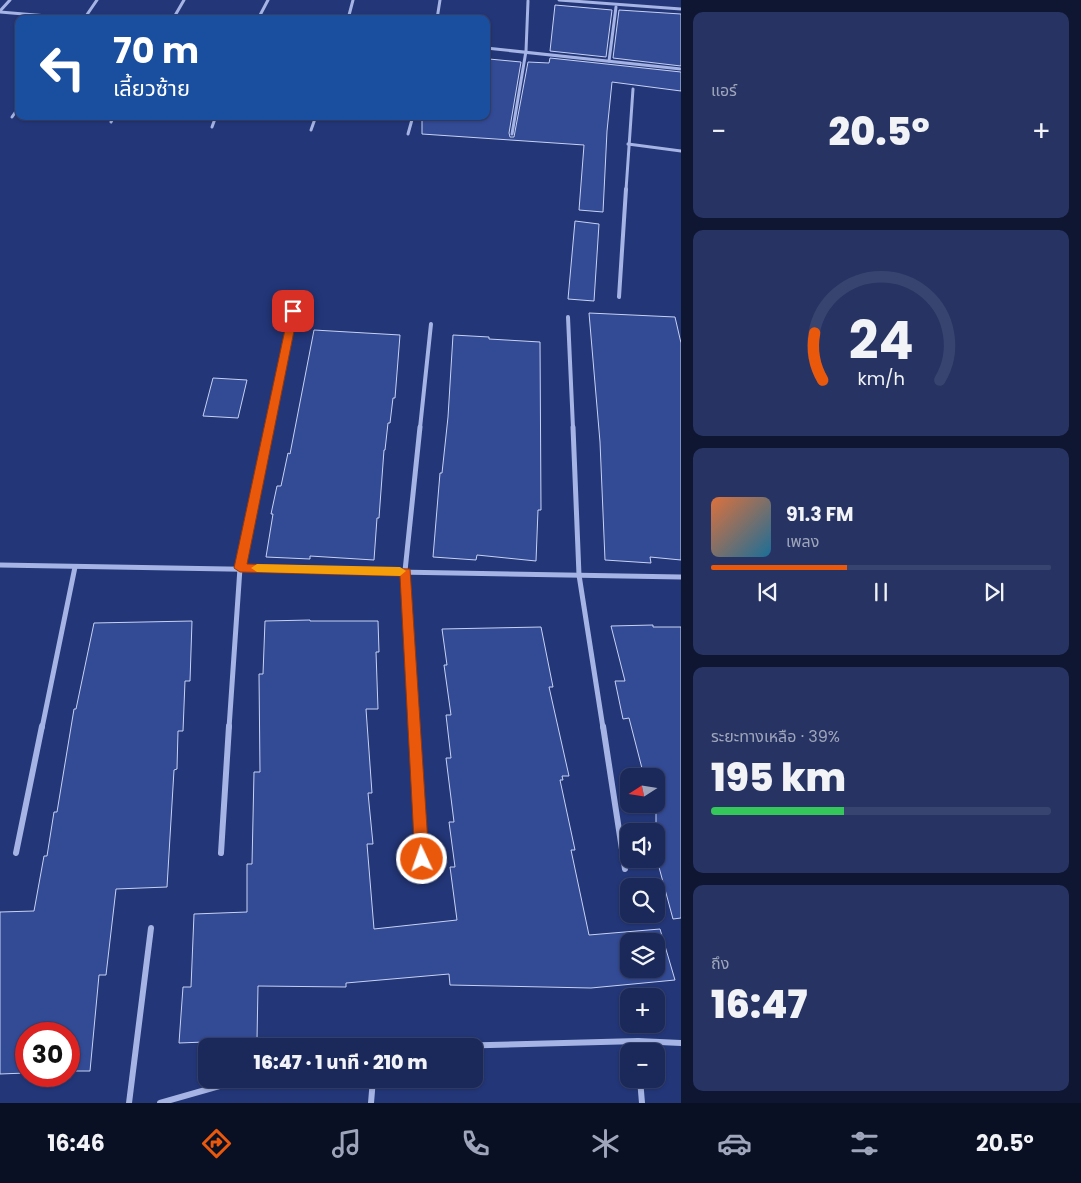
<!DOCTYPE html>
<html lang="th">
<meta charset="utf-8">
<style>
body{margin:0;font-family:Poppins,"Noto Sans Thai",sans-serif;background:#273463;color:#f1f3f6;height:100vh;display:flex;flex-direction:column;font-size:19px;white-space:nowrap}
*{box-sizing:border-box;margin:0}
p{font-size:16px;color:#9fa6bb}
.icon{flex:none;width:28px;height:28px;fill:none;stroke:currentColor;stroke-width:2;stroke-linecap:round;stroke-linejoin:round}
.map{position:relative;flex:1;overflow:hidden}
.sheet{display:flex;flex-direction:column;gap:12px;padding:12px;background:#0e1632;width:400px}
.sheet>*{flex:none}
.banner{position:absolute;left:15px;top:15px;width:475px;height:105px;border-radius:10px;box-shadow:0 1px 4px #0004,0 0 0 1px #384470;background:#1a4fa0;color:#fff;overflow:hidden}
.needle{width:32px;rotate:258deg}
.fabs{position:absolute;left:620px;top:768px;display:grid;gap:10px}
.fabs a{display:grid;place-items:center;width:45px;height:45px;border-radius:10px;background:#1a285a;box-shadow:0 1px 4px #0004,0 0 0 1px #384470;font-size:25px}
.speed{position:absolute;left:15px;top:1022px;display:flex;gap:10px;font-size:25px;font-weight:700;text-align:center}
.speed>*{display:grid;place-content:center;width:65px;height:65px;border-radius:50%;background:#1a285a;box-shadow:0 1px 4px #0004,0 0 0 1px #384470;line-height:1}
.speed .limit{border:8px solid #d22;background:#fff;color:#111}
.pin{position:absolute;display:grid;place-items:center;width:42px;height:42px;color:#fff;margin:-21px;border-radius:10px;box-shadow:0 2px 8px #0006}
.me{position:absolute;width:55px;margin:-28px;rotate:357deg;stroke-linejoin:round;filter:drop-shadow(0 0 4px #0008)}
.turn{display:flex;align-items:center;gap:18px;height:105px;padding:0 15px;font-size:22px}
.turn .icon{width:65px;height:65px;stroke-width:2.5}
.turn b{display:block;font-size:35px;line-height:42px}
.big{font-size:38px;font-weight:800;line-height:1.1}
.sheet .widget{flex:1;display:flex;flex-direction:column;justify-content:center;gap:8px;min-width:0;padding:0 18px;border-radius:10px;background:#273463}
.sheet .dial{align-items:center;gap:0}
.dial svg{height:130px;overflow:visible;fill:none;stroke:#384470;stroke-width:7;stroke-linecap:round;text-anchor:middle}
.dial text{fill:#f1f3f6;stroke:none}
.song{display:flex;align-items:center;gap:15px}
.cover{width:60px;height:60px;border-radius:8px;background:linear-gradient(135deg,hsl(20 70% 55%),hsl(200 70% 35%))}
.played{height:5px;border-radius:2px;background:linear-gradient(90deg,#ea580c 40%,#384470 40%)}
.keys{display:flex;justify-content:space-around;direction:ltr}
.heat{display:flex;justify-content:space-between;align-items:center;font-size:28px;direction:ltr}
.charge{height:8px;border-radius:4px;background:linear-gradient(90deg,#34c759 39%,#384470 0)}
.trip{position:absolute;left:198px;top:1038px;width:285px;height:50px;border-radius:10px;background:#1a285a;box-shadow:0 1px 4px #0004,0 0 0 1px #384470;font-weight:800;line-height:50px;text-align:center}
.tab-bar{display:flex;height:80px;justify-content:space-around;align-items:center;background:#0a1024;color:#9fa6bb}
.tab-bar .icon{width:35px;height:35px}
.tab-bar .current{color:#ea580c}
.tab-bar b{font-size:22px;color:#f1f3f6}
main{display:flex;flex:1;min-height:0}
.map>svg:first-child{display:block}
.building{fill:#334a95;stroke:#c7d2f3;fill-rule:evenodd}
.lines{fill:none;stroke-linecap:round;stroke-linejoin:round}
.street-far3{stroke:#a5b4e4;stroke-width:3}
.street-far2{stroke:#a5b4e4;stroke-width:4}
.street-far1{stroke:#a5b4e4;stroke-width:5}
.street{stroke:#a5b4e4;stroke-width:6}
.route{fill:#ea580c;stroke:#983908}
.slow{fill:#f59e0b}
</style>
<main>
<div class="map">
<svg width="681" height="1103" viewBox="0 0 681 1103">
<rect width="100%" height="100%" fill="#233678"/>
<g class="building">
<path d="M555,5L612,10L606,57L550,51Z"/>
<path d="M619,10L681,14V66L613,58Z"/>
<path d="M550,58L681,72V91L612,82L607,131L603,212L579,210L584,145L422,134V116H486V75L489,59L521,62L509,133L510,137H514L528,62L549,63Z"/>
<path d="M575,221L599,224L594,301L568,299Z"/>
<path d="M589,313L675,317L681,343V560L650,557L651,563L605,560L600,442Z"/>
<path d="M314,330L400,335L395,398H393L390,423H388L385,450H384L379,518H377L374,560L310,556V559L266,557L273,514H271L277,486H281L288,453L290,454Z"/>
<path d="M453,335L489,337V339L540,342L541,510H538L536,561L477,555L476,560L433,557L440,473H442L448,417Z"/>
<path d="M213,378L247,380L238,418L203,416Z"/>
<path d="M310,620V621H378L379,652H376L378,709H366L372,793H368L373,844H367L374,929L457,920L450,867H455L449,822H454L446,758H451L446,715H451L444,665H447L442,629L541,627L553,687H549L569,776H562L563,780H560L575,850H571L589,935L660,929L675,980L591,988L450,985L449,974L346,983V987L258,986L257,1040L179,1043L183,987H191L194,914L247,912V864H252L254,772H260L259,674H263L265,621ZM629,941H656V969H629Z"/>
<path d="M192,621L190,681H185L183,731H178L177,769L174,770L167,887L116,889L106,975H99L90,1071H69V1034H26V1073L0,1074V912L34,911L44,856H47L54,812H57L74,709H76L94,623Z"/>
<path d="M653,625V627H681V918L673,919L656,856V831H650L648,825L656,824V776H644L629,718L623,719L615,681H625L611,626Z"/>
</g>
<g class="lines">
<g class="street-far3">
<path d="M559,0L681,9"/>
<path d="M0,11L10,0"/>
<path d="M0,12L83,19"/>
<path d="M84,19L97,0"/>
<path d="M173,19L184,0"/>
<path d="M258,19L268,0"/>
<path d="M348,19L353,0"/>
<path d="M437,19L440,0"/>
<path d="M486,48L681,69"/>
<path d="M609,61L616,7"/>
<path d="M12,117L19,107"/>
<path d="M111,122L114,116"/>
<path d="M212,127L216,116"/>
<path d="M311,130L316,116"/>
<path d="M408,134L413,116"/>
<path d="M512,134L526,51L528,1"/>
<path d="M628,144L681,151"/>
<path d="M626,190L633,89"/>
</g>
<g class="street-far2">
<path d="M619,297L626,189"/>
<path d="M568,317L573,428"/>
<path d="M269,428L293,311"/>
<path d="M420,428L431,324"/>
</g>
<g class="street-far1">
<path d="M573,427L579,575L603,728"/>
<path d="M0,565L681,577"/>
<path d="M42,728L75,567"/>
<path d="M229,728L240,568L269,427"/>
<path d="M414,728L405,571L420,427"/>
</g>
<g class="street">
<path d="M414,726L422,859"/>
<path d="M603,726L625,869"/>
<path d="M16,853L42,726"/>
<path d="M221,853L229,726"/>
<path d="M638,1041V1051"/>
<path d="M450,1046L638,1041L681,1043"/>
<path d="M640,1079L642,1103"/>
<path d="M129,1103L151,928"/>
<path d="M160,1103L244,1079"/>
<path d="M371,1103L373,1079"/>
</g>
</g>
<path class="route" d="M293,308L298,311L247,564L410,569L429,859L427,863L422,865L417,863L415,859L400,576L240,572L234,568L289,311Z"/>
<path class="slow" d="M257,564L400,567L406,571L400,576L257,572L251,568Z"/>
</svg>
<div class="fabs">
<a><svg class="needle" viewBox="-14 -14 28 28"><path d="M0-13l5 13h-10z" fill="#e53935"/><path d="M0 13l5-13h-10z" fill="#9fa6bb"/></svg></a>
<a><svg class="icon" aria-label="sound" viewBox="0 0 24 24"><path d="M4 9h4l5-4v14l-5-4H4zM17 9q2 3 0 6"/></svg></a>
<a><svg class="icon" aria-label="search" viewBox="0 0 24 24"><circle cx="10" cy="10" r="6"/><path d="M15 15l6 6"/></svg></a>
<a><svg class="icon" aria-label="layers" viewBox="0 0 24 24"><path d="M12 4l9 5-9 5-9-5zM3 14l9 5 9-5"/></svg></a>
<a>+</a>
<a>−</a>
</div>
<div class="speed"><div class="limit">30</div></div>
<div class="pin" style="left:293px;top:311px;background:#d93025"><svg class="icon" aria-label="arrive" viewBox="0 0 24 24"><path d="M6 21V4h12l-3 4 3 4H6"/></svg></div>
<svg class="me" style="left:422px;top:859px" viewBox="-20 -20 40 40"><circle r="17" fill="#ea580c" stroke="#fff" stroke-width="3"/><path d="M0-11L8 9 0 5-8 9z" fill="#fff"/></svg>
<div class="trip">16:47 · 1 นาที · 210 m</div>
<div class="banner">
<div class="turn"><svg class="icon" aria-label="left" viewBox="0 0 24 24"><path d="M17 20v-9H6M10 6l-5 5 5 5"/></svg><div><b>70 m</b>เลี้ยวซ้าย</div></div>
</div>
</div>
<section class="sheet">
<div class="widget"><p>แอร์</p>
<div class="heat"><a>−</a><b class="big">20.5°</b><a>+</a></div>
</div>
<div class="widget dial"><svg viewBox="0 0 100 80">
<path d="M14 69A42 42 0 1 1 86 69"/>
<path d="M14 69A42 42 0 0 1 9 40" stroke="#ea580c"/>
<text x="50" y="56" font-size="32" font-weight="700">24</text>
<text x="50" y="72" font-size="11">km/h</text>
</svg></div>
<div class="widget">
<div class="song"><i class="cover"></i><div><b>91.3 FM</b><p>เพลง</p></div></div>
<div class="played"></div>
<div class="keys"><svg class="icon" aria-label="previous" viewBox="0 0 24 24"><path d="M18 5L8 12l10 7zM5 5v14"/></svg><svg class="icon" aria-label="pause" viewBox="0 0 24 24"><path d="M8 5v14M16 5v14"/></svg><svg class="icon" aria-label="next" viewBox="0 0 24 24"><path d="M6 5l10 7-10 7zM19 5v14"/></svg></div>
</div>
<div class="widget"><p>ระยะทางเหลือ · 39%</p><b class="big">195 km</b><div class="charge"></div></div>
<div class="widget"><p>ถึง</p><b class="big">16:47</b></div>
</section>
</main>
<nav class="tab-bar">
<b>16:46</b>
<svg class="icon current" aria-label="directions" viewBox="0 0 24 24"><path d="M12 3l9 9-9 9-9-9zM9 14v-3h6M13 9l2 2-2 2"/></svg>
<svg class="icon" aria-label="music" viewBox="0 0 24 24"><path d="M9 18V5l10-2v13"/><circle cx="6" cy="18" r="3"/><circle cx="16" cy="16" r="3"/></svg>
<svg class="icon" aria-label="phone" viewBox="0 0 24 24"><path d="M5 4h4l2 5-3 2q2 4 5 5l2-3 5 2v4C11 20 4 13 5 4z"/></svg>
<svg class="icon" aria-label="climate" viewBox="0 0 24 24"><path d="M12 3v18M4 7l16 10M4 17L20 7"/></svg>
<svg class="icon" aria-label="car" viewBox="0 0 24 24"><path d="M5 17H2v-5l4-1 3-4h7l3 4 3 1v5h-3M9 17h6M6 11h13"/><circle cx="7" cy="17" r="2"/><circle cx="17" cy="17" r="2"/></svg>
<svg class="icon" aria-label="filters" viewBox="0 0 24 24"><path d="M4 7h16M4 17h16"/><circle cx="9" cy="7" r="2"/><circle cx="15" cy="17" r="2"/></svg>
<b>20.5°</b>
</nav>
